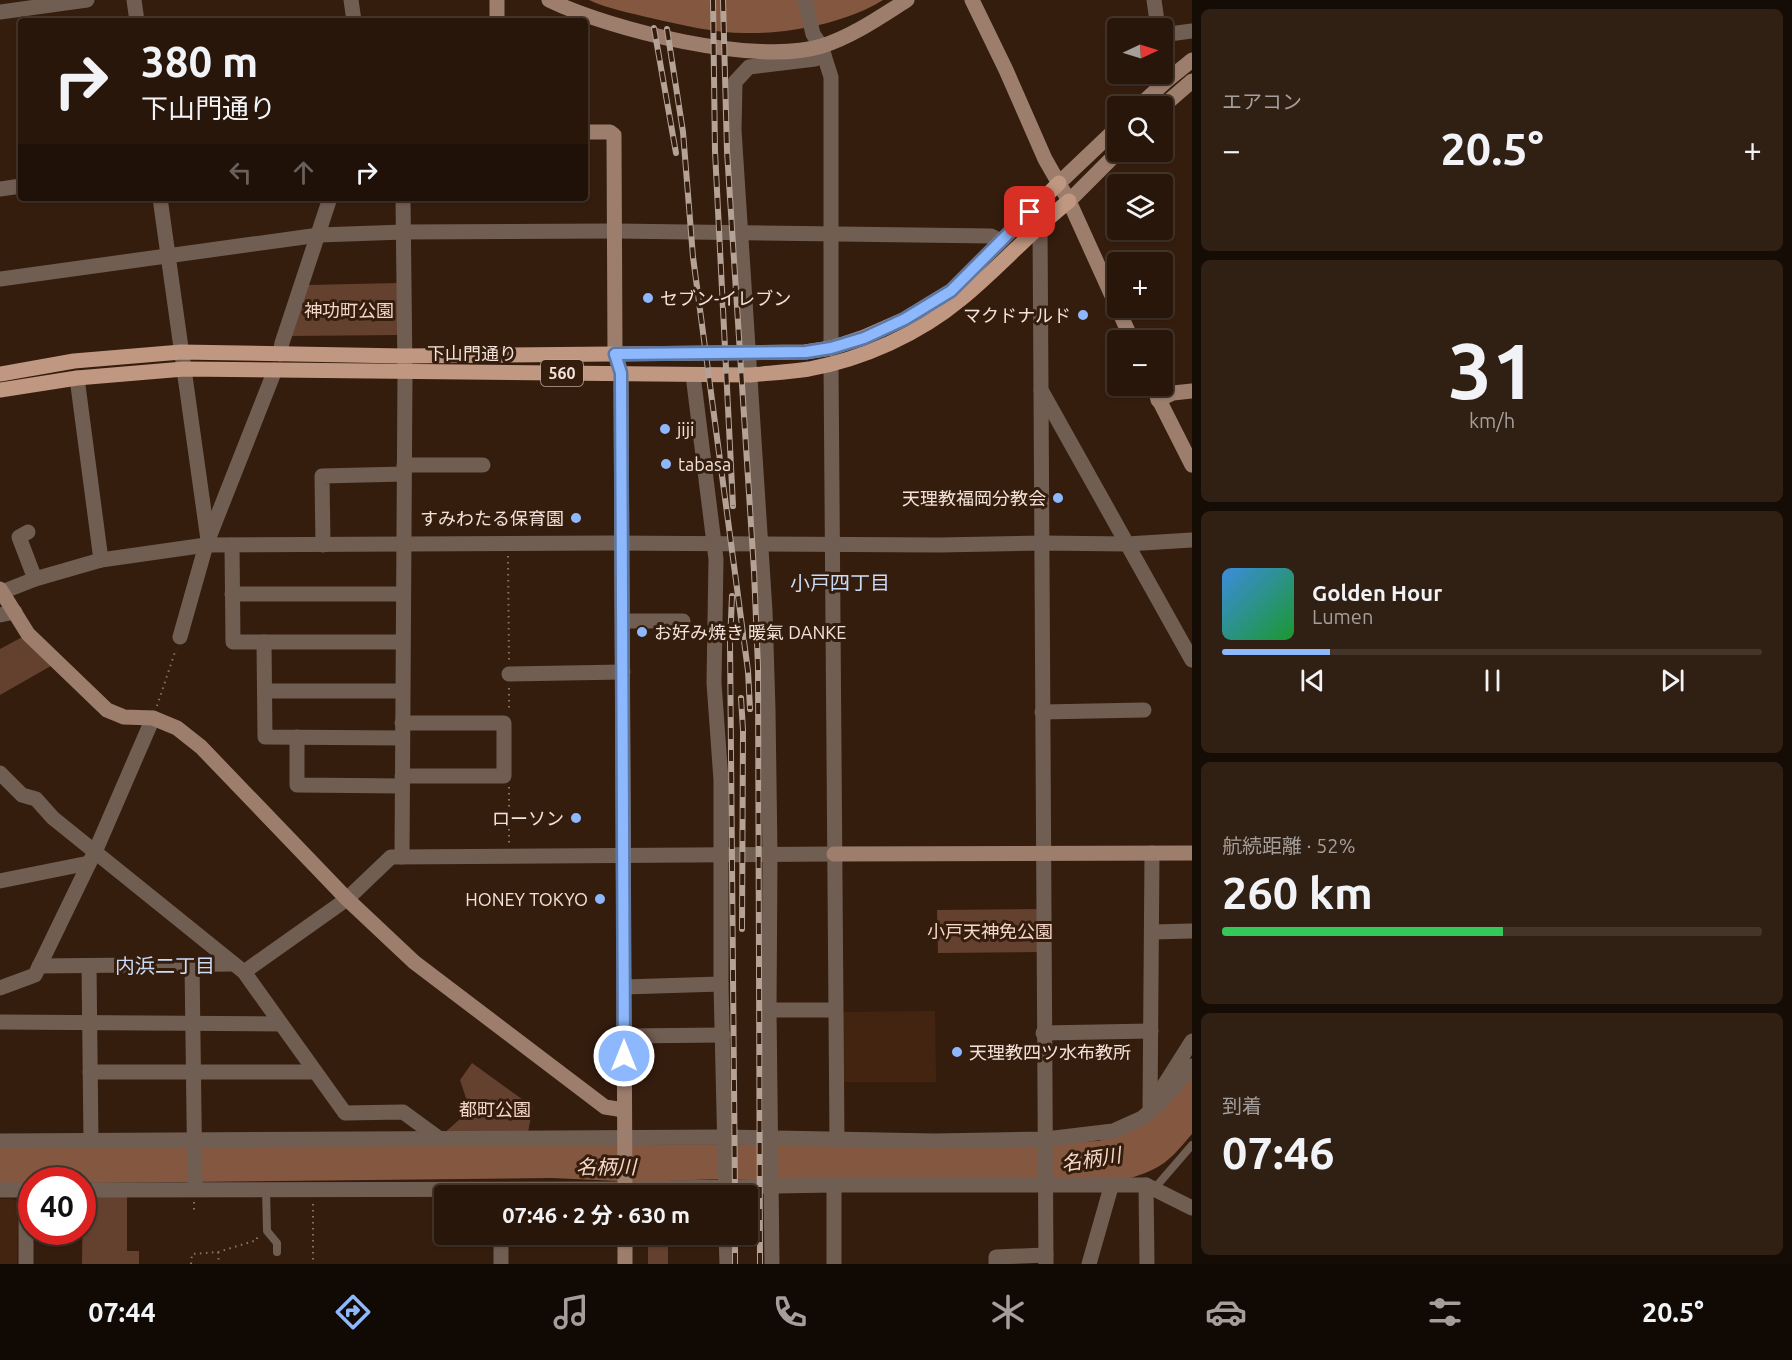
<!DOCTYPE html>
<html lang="ja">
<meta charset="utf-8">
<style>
body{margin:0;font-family:Ubuntu,"Noto Sans JP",sans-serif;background:#301f13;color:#f1f3f6;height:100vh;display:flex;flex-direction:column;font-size:22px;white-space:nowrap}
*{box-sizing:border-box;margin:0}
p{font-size:20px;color:#a59f9c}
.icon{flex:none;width:33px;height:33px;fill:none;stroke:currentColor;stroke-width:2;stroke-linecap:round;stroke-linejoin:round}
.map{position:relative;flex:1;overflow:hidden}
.panel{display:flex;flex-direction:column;gap:9px;padding:9px;background:#160c06;width:600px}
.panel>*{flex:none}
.hud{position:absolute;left:18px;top:18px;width:570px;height:183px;border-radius:6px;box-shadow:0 2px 4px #0004,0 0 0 2px #44352b;background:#28160a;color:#f1f3f6;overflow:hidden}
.needle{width:39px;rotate:86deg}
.fabs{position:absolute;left:1107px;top:18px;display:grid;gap:12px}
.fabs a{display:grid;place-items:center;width:66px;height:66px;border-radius:6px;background:#28160a;box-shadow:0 2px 4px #0004,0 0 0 2px #44352b;font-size:30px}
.speed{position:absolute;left:18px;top:1167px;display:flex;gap:12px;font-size:30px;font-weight:700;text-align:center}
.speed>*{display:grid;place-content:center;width:78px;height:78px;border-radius:50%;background:#28160a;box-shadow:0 2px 4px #0004,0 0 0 2px #44352b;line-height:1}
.speed .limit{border:9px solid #d22;background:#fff;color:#111}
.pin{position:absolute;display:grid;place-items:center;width:51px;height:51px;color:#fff;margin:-26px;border-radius:12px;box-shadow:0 3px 9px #0006}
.me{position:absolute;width:66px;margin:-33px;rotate:0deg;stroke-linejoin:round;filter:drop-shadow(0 0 4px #0008)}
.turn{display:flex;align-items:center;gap:21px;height:126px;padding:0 24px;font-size:27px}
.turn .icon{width:78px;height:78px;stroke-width:2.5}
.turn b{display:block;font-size:42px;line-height:51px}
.lanes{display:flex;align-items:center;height:57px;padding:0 24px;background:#0003;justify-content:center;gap:30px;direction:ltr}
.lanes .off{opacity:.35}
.big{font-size:45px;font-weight:700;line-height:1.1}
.panel .tile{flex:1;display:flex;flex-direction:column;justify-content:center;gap:9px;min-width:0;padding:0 21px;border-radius:9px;background:#301f13}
.panel .dial{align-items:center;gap:0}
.dial b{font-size:78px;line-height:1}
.song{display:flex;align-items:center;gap:18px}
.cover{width:72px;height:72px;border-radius:9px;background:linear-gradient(135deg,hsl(210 70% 55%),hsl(130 70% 35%))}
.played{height:6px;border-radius:3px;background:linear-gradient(90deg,#8eb8fd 20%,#44352b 20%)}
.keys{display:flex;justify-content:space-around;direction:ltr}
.heat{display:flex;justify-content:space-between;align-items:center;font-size:33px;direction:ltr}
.charge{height:9px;border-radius:4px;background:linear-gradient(90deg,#34c759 52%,#44352b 0)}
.trip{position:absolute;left:434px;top:1185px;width:324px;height:60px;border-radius:6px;background:#28160a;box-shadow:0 2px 4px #0004,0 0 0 2px #44352b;font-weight:700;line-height:60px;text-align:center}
.tab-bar{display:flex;height:96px;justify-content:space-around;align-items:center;background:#100904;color:#a59f9c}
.tab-bar .icon{width:42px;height:42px}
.tab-bar .current{color:#8eb8fd}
.tab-bar b{font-size:27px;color:#f1f3f6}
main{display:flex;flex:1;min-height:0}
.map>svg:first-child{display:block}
.built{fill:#432411}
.green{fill:#63412e}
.water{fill:#845840}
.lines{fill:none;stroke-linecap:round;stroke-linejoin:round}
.path{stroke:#887367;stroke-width:2;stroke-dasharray:1.5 4.5;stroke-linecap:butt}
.lane{stroke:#715e53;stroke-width:8}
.street{stroke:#715e53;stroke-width:15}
.secondary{stroke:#9d7e6d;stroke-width:15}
.primary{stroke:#c09781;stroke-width:15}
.rail-casing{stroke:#b5a297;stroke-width:6}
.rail{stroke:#351d0e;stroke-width:4;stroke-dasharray:11;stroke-linecap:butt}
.route-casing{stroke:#5c78a4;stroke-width:15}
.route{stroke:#8eb8fd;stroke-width:10}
.poi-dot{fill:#8eb8fd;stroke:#351d0e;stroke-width:2}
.labels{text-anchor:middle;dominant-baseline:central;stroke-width:6;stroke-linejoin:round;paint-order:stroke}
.shield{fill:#351d0e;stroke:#baa79c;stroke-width:1.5}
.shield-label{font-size:16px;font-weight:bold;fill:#f3e2d9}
.poi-label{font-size:18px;fill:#f3e2d9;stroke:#351d0e;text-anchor:start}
.park-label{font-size:18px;fill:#f5d7c7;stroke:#351d0e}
.street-label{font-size:18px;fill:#f3e2d9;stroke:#351d0e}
.neighbourhood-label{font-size:20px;fill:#cbdbf5;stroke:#351d0e}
.water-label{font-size:20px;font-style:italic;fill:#f7d9ca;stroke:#351d0e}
</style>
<main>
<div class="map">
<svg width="1192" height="1264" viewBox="0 0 1192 1264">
<rect width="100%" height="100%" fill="#351d0e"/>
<g class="built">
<path d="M935,1011L936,1082H839L840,1012Z"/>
<path d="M0,1199H12L18,1202L17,1264H0Z"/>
</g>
<g class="green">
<path d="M398,283L399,335L290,336L308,285Z"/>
<path d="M28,634L56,663L0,695V649Z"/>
<path d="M1042,909L1043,952L938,953L937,910Z"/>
<path d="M472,1063L533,1107L528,1132L441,1136L470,1110L460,1080Z"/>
<path d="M127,1196V1251H139V1264H82L83,1197Z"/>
<path d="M668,1237V1264H648V1238Z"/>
</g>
<g class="water">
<path d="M589,0H883C846,23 789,34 746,33C714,33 682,25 651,18C630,13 609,9 589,0Z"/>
<path d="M1192,1074V1134C1169,1161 1162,1169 1127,1179H719L641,1182L552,1178L83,1183L82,1180H32L31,1183H0V1145L985,1144L1099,1141L1143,1124Z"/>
</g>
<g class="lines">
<g class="path">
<path d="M508,556L509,661"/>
<path d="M509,688V712"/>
<path d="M157,706L176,649"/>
<path d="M509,787V844"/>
<path d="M194,1202V1210"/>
<path d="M313,1204V1264"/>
<path d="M218,1252L219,1264"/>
<path d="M191,1264L192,1254L218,1252L257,1240V1234"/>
</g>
<g class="lane">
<path d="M266,1189L267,1231L277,1243V1252"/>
<path d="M1154,1189L1192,1145"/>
</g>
<g class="street">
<path d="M134,0L137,21"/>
<path d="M351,0L354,21"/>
<path d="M805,0L813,34L821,46L831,77V348"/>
<path d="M1154,0L1158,28"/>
<path d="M0,12L87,0"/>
<path d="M1162,35L1192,31"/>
<path d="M1162,63L1165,82"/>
<path d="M0,189L21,186"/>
<path d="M160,198L208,540"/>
<path d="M1040,224L1041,390L1192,660"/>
<path d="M0,279L319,235L404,232L615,231L991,236L1001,241"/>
<path d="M280,354L282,343L330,198"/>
<path d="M831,364L837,1141"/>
<path d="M693,375L716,559L714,683L721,780V984L726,1196"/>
<path d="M77,378L101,560"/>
<path d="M1041,390L1046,1264"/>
<path d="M404,465H483"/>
<path d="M28,532L19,537L35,579"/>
<path d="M232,545L233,642H402"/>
<path d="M323,545L322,476L404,474"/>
<path d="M2,592L35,579L101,560L206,545L611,543L939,545L1042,543L1127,544L1192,540"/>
<path d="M232,594H403"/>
<path d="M0,615L15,612"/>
<path d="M623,621H683"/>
<path d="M180,637L206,545L275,370"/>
<path d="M264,642L265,737L402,738"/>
<path d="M509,674L623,672"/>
<path d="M265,691H402"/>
<path d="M1042,712L1144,710"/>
<path d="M402,723H504V776H402"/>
<path d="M297,737V785L402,786"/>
<path d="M0,773L22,795L36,799L53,818L244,972L345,1113L403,1112L440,1139"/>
<path d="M402,857L405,372L403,198"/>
<path d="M0,881L89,863"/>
<path d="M1152,932L1192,931"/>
<path d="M192,964L195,1189"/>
<path d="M39,966L234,964"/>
<path d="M89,966L91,1141"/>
<path d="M244,972L347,899L391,857L834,854"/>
<path d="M624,987L721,984"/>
<path d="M0,988L35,975L98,845L153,718"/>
<path d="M769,1010H835"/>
<path d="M0,1022L281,1024"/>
<path d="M1043,1033L1151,1031"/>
<path d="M624,1036L723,1035"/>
<path d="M90,1072H315"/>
<path d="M1161,1090L1192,1041"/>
<path d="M1150,1112L1152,853"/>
<path d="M0,1141L725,1137L935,1141L1046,1139L1113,1131L1142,1118L1159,1104L1192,1066"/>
<path d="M1146,1185L1147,1264"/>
<path d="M0,1190H32"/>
<path d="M82,1190L612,1189L834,1185H1146L1192,1208"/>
<path d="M501,1234V1264"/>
<path d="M726,1234L727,1264"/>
<path d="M26,1264V1190"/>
<path d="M772,1264L769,1010L770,854L768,710L765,611L734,130L735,82L749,67L815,59L824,55"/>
<path d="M834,1264V1185"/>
<path d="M996,1264V1257L1046,1255"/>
<path d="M1089,1264L1111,1187"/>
</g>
<g class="secondary">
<path d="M497,0V21"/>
<path d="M549,0C611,30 756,66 822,46C853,36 880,17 907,0"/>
<path d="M972,0L1006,70L1045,159L1069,201L1132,340"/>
<path d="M1139,106L1165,82L1192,60"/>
<path d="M1162,107L1192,81"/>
<path d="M585,132H610L614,135L615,354L621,373L625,1196"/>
<path d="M1059,183L1118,127"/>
<path d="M1069,201L1118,152"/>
<path d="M1152,386L1192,465"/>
<path d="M1158,400L1173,393L1192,391"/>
<path d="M0,589L28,634L107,710L124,717L153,718L177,728L201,747L347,899L414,962L605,1107L624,1110"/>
<path d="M834,854L1192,853"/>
<path d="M625,1234V1264"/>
</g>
<g class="primary">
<path d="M0,374L74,361L181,352L404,356L805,352L831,348L864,337L905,319L951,291L1059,183"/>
<path d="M0,390L77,378L184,369L750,375C770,373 790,372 809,369C863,359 919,334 961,299C999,268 1031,231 1069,201"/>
</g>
<defs>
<g id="rail">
<path d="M713,0L715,151L733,506"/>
<path d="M723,0L727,151L754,571L758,667L760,1264"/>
<path d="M654,28L676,153"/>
<path d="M667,29L683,132L693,257L748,671L750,709"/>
<path d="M732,596L730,642L735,1196"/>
<path d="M741,698L743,730L742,929"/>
<path d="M735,1264V1234"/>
</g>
</defs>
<use href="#rail" class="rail-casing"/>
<use href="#rail" class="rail"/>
</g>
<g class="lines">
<defs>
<path id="route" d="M624,1056L621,373L615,354L806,352L831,348L864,338L905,319L951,291L1030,212"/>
</defs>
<use href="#route" class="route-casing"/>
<use href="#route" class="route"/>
</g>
<g class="poi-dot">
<circle cx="648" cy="298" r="6"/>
<circle cx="1083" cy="315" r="6"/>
<circle cx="665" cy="429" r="6"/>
<circle cx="666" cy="464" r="6"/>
<circle cx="1058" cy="498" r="6"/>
<circle cx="576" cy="518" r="6"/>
<circle cx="642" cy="632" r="6"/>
<circle cx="576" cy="818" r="6"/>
<circle cx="600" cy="899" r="6"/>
<circle cx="957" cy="1052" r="6"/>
</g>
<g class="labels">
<rect class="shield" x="541" y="360" width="42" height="26" rx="4.5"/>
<g class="shield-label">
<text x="562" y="373">560</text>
</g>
<g class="poi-label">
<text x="660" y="298">セブン-イレブン</text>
<text x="1071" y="315" text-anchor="end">マクドナルド</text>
<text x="677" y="429">jiji</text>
<text x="678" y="464">tabasa</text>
<text x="1046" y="498" text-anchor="end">天理教福岡分教会</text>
<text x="564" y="518" text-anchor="end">すみわたる保育園</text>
<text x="654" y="632">お好み焼き 暖氣 DANKE</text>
<text x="564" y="818" text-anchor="end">ローソン</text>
<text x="588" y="899" text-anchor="end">HONEY TOKYO</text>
<text x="969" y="1052">天理教四ツ水布教所</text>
</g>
<g class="park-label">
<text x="349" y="310">神功町公園</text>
<text x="990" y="931">小戸天神免公園</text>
<text x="495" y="1109">都町公園</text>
</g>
<g class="street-label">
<text x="472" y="353">下山門通り</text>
</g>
<g class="neighbourhood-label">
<text x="840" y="582">小戸四丁目</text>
<text x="165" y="965">内浜二丁目</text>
</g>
<g class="water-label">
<text transform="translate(1091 1159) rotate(-9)">名柄川</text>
<text x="606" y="1166">名柄川</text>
</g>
</g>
</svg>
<div class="fabs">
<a><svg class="needle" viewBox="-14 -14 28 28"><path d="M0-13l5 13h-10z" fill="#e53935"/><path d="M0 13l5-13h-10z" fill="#a59f9c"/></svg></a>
<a><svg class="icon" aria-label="search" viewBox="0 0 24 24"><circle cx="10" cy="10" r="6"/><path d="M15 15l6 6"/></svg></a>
<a><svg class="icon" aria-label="layers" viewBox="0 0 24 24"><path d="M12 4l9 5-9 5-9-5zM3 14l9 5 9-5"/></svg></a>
<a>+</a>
<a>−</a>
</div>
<div class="speed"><div class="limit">40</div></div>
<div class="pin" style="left:1030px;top:212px;background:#d93025"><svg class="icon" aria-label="arrive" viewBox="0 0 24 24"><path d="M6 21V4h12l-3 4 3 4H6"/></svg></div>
<svg class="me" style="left:624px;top:1056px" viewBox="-20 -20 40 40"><circle r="17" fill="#8eb8fd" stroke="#fff" stroke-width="3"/><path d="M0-11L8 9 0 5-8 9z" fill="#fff"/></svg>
<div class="trip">07:46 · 2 分 · 630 m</div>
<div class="hud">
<div class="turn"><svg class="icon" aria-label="right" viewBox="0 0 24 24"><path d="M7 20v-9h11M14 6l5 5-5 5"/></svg><div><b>380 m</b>下山門通り</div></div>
<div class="lanes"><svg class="icon off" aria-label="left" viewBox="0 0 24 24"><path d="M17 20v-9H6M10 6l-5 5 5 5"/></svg><svg class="icon off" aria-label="ahead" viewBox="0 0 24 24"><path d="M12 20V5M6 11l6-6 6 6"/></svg><svg class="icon" aria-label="right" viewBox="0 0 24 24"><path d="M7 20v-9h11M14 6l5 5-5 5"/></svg></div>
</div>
</div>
<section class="panel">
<div class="tile"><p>エアコン</p>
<div class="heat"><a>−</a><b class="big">20.5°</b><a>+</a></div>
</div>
<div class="tile dial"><b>31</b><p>km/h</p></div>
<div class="tile">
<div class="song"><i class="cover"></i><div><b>Golden Hour</b><p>Lumen</p></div></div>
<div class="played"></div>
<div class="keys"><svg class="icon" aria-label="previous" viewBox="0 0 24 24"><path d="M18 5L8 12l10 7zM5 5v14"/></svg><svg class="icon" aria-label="pause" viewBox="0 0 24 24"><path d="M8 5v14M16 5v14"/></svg><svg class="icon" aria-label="next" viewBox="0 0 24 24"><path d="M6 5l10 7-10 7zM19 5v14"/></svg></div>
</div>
<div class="tile"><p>航続距離 · 52%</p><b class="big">260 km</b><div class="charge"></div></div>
<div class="tile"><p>到着</p><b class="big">07:46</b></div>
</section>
</main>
<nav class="tab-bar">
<b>07:44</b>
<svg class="icon current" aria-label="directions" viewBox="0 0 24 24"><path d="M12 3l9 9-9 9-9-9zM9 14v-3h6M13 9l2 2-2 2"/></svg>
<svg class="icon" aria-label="music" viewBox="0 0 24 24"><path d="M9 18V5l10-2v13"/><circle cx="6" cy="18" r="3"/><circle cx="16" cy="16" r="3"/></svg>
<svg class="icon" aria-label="phone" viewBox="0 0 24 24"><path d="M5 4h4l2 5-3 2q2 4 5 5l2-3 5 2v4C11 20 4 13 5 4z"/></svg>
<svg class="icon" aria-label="climate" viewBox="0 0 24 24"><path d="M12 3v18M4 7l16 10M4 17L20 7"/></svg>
<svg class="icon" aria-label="car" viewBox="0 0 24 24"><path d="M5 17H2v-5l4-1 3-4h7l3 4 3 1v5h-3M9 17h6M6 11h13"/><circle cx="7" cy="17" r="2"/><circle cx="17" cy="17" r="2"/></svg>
<svg class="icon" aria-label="filters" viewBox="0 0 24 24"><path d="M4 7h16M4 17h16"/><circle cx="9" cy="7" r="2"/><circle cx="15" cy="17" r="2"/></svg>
<b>20.5°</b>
</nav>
